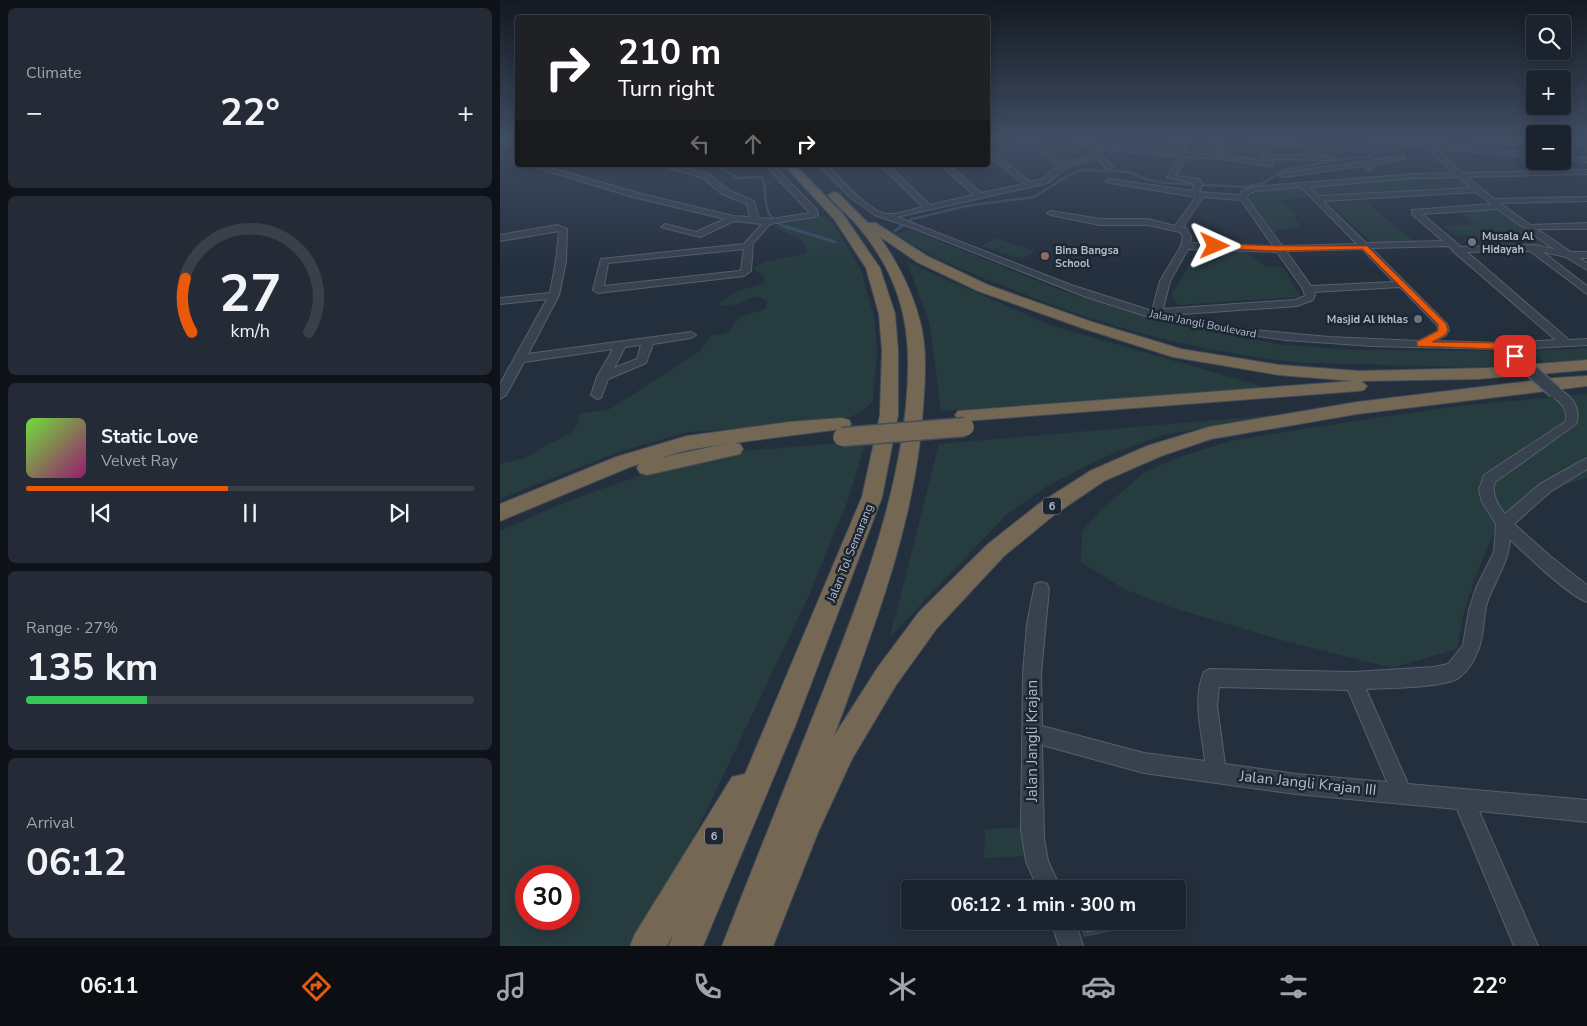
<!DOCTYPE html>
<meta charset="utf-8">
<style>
body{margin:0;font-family:"Nunito Sans",sans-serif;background:#242b36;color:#f1f3f6;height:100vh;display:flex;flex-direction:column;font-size:19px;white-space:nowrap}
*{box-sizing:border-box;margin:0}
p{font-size:16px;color:#a0a4aa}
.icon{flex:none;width:28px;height:28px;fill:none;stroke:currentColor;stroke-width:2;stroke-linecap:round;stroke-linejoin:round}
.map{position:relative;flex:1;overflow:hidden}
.sheet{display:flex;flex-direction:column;gap:8px;padding:8px;background:#0f1319;width:500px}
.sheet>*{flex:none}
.top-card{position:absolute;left:15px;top:15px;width:475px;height:152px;border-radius:5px;box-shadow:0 2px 12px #0003,0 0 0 1px #39404a;background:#202124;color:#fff;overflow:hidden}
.tools{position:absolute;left:1026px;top:15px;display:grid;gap:10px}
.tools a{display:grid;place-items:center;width:45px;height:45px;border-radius:5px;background:#1b232e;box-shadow:0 2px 12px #0003,0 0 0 1px #39404a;font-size:25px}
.speed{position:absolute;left:15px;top:865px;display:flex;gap:10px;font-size:25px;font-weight:700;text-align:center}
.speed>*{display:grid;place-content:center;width:65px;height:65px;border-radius:50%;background:#1b232e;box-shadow:0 2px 12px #0003,0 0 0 1px #39404a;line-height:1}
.speed .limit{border:8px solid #d22;background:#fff;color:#111}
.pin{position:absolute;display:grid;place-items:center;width:42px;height:42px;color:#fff;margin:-21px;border-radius:10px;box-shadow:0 2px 8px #0006}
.me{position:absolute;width:55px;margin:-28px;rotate:91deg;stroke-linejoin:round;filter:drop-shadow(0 0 4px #0008)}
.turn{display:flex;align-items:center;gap:18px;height:105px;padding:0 20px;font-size:22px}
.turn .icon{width:65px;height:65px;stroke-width:2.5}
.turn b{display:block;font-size:35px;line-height:42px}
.lanes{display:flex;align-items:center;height:48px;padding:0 20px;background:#0003;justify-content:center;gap:25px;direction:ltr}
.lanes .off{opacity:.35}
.big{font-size:38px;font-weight:700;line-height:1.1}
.sheet .widget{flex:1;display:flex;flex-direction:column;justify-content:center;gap:8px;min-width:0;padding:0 18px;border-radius:8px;background:#242b36}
.sheet .dial{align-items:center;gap:0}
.dial svg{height:130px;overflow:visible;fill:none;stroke:#39404a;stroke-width:7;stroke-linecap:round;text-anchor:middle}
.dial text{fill:#f1f3f6;stroke:none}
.song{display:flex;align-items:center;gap:15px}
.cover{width:60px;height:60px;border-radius:8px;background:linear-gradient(135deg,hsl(100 70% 55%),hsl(320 70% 35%))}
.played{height:5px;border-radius:2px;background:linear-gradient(90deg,#ea580c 45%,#39404a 45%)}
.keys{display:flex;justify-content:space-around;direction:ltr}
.heat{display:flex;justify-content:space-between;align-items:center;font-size:28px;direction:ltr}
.charge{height:8px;border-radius:4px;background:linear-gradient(90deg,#34c759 27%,#39404a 0)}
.trip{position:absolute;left:401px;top:880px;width:285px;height:50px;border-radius:5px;background:#1b232e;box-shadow:0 2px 12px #0003,0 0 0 1px #39404a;font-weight:700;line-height:50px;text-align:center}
.dock{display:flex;height:80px;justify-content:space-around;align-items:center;background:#0b0e12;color:#a0a4aa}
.dock .icon{width:35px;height:35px}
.dock .current{color:#ea580c}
.dock b{font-size:22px;color:#f1f3f6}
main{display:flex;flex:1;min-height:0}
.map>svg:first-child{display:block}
.green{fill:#263c3f;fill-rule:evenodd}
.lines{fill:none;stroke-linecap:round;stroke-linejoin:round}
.stream-far1{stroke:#394c67;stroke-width:2.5}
.stream{stroke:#394c67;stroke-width:3}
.minor-tunnel{stroke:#3a4453;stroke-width:8;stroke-dasharray:8 4;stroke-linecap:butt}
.minor-casing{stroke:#565f6c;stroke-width:2}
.highway-casing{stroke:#434c59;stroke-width:2}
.minor{fill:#38414e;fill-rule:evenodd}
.highway{fill:#746855;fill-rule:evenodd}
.minor-bridge-casing{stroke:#565f6c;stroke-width:15;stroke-linecap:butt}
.highway-bridge-casing{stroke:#434c59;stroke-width:21;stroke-linecap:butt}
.minor-bridge{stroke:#38414e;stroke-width:12}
.highway-bridge{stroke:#746855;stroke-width:18}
.wall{fill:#3b4654}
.building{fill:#455162;stroke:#303945}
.route{fill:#ea580c;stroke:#983908}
.worship-dot{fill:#6b7280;stroke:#1d2633;stroke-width:2}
.education-dot{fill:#8d6e63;stroke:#1d2633;stroke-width:2}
.labels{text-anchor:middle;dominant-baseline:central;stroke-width:5;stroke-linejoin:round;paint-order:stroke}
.far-poi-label{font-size:11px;font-weight:bold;fill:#b4bcc9;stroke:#1d2633;text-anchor:start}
.far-street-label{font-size:11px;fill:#b4bcc9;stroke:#1d2633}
.shield{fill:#1d2633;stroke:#878f9c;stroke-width:1}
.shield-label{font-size:11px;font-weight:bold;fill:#b4bcc9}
.street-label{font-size:12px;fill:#b4bcc9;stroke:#1d2633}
.near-street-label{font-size:15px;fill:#b4bcc9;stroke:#1d2633}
</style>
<main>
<section class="sheet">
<div class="widget"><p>Climate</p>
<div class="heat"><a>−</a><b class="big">22°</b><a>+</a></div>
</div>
<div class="widget dial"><svg viewBox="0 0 100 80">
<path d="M14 69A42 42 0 1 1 86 69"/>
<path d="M14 69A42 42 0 0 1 10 36" stroke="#ea580c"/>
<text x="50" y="56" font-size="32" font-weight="700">27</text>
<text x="50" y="72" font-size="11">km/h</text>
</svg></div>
<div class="widget">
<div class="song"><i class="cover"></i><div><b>Static Love</b><p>Velvet Ray</p></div></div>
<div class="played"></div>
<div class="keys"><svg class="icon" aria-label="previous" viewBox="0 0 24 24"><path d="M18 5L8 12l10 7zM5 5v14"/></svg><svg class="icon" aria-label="pause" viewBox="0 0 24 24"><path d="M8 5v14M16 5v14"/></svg><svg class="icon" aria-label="next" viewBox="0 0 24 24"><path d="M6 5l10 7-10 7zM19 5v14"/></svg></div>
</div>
<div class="widget"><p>Range · 27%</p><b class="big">135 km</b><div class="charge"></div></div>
<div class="widget"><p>Arrival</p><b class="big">06:12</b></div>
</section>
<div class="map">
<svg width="1087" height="946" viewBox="0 0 1087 946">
<rect width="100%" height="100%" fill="#242f3e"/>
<g class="green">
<path d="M952,176L974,190L862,198L914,242L875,245L809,185Z"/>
<path d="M799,185L812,197L781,200L798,215L793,216L801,226L773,231L749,198C761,185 783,187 799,185Z"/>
<path d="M989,209C1012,217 1029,234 1051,246L993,244L974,236L956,235L943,227L949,225H976L963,215L970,211Z"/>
<path d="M324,215L336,229L361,270L374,316L377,352L373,401L361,412L350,417L262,427L188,432L121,451L0,499V464C10,462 22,460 31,455C36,453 39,448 44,446C59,438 79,435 79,414L110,409L200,351L211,335C216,335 223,335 227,332C235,328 234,318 244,315C254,311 257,315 267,307V301C256,293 253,297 242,302C236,305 228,305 222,306L219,303L238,291L264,283V278L253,268C268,258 290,259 307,253L302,240L274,227Z"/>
<path d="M411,230L566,292L629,312L776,344L854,350L996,351L1014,367C961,367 908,366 855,364C832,363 809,364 786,361C694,350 602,326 516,291C475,275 433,259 396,234Z"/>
<path d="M495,238L535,251L522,259L482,246Z"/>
<path d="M697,249L739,250L753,257L764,266L784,268L800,297L678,305L671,294L683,277Z"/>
<path d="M407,262L550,325L768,388L441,411L430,325Z"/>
<path d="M1087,348V359L1045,362L1031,351Z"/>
<path d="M1087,394V478L1037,493L996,528L976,575L963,616L957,649L892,668L781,640L670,607L624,589L581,562L582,531L600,511L642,474L673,459L730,441L855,421L958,406Z"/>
<path d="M787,414L662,435L602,458L549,485L507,514L390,637L439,444Z"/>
<path d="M363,441L364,447L348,500L311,591L172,883L133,946H0V531L68,501L147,473L244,451ZM26,876H69V919H26Z"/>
<path d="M530,827L531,856L484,858L485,829Z"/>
</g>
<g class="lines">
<g class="stream-far1">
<path d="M217,165L237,178L262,177C271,204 256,213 289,229"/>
<path d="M398,229L412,219L466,206L534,197L573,173L584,170L629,172L646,179L664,183L746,187L766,182L778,173L789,169L843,159L869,157L876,152V146L883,142L882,138"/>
</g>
<g class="stream">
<path d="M287,227L335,242"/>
<path d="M395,231L400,227"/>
</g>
<path class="minor-tunnel" d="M278,167L289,165"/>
<defs>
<g id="minor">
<path d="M521,138H529L565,163L595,155V152L574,138H582L601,150L602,156L614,167L607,169L597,158L567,167L548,183L397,217L571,285L652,311L660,281L681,246L683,237L680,232L648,225H600L551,215L547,213L551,211L600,219H648L675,226L696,197L610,183L606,181L610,179L692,191L695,184L667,177L679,157L602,149L600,148V146L679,153L676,138H682L686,153L718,155L714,138H720L725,155L765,161L755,138H761L764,144L801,145L804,147L801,149L766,148L769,155L830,156L833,158L830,160L771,159L774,164L769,166L722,159L686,157L676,176L699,179L703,184L699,192L740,195L741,192L753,187L913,174L953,173L926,147L858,138H881L1035,154V158L935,148L962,173L1087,170V174L967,177L994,199L1087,197V201L1000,203L1030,225L1087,223V229H1037L1071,252H1087V258H1079L1087,263V270L1066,257L1043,252L1087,286V294L1030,251L967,252L1069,340L1087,339V345L1013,349L1033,367L1027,370L1023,369L1000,349L873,346L786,340L700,328L652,318L586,297L418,230L375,215L350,197L319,165H327C340,178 369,213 388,214C398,215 413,209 423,207L380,165H388L430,205L474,195L441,165H449L481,193L524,184L488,155V150L531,182L542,179L559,165ZM958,177L971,188L819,196L809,187L913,178ZM801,187L857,244L782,246L747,198L748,195L755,191ZM976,192L991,204L912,210V214L943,241L866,243L823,201ZM703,197L741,200L773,246L690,243L691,237L686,228L683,227ZM997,209L1054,249L1034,245L961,247L922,214ZM949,246L954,252L1056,340L1003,343L934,341L946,335L949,330L947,324L871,248ZM688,249L777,252L803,289L805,296L795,300L663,309L670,281ZM862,249L894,282L811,286L786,251ZM900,287L937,325L938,331L919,341L829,337L743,329L668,315L797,306L813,300L815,295L814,292Z"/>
<path d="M1063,138H1070L1079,145L1062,148V144L1069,143Z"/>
<path d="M979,139L1035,142V146L977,142L976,141Z"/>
<path d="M0,142L18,146V150L0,146Z"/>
<path d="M18,150L16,157L18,163L9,159V157Z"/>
<path d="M902,156L904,157V159L869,165L873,168L869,170L862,166L783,177L779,175L783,173Z"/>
<path d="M1062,156L1087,158V162L1062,160Z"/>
<path d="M28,165H40L138,193L233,216L250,217L247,204L222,194L203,178L160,165H172L209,174L228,190L254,201L259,218L271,219L310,213L265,165H273L317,210L318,215L314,217L270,224L253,243L251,271L244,276L98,293L93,290L101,259L244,244L262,224L234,221L200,237L161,227L165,224L196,232L225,219L133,197ZM244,249L241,270L239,271L104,286L108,263Z"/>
<path d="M57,225L67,229L66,261L59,295L28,354L191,332L196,335L191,338L153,344L146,363L108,379L101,398L97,399L91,395L97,377L113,349L24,362L6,395L0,399V384L47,299L0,304V298L50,293L56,261L59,231L0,241V235ZM141,345L137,359L114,368L125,347Z"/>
<path d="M1055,388C1070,392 1082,409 1076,424L995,482C991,494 998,505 1005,514L1040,484L1087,458V469L1050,492L1014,524L1050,556L1087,585V602C1068,595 1026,555 1010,539C1009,562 994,582 987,603C983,618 984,634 979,648C975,659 969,670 960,677C947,688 885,688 866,689L908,784L1087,800V822L979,811L1038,946H1014L957,809L796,794L644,773L542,745L544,839L548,861L561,889H538L526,861L521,830L523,674L527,624L535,584L541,582L547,584L549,589L541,674L542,726L644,753L705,761C702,734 692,698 704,672L710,669L853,672L934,667L948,664L963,645L969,610L976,588L994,552L996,524L982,502L979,490L984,475L1065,422C1070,406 1057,402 1049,392ZM719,687L848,690L887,782L796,774L725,764L717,706Z"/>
<path d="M551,921H575L583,946H559Z"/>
</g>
<g id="highway">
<path d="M284,165H295L343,214L380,268L395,314L398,350V415L382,497L295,726L203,946H169L173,934L167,946H130L135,934L232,777L245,774L362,497L380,415L382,350L379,314L366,268L334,219Z"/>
<path d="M334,192L338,193L368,223H376L427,256L488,285L592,322L681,349L779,365L859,371L988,368L1087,360V370L977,379L861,381L867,386L864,390L858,391L464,421L458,419L455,415L458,411L854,381L779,375L673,357L582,328L478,291L417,262L379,236C398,263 413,292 421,325C427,352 425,380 423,408C416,522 373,630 334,736L378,667L419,612L488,544L540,503L590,471L647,446L709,427L857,402L1055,378L1087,376V386L857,414L711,439L661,456L604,481L554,515L504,556L437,628L396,685L352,759L319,830L273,946H222C251,872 281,798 310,724C351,621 395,517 406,406C409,372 410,339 401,306C393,276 377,248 356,224C347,214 337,206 328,195Z"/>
<path d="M342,418L349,420L351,424L349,428L234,443L240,444L243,449L240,454L147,475L140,473L137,468L139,464L130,467L0,521V504L116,457L187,436L289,422ZM225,444L159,458L188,450Z"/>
</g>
</defs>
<use href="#minor" class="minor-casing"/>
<use href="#highway" class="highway-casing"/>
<use href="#minor" class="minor"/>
<use href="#highway" class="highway"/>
<defs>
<path id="minor-bridge" d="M1027,367L1055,392"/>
<path id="highway-bridge" d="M342,437L465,427"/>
</defs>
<use href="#minor-bridge" class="minor-bridge-casing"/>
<use href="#highway-bridge" class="highway-bridge-casing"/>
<use href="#minor-bridge" class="minor-bridge"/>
<use href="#highway-bridge" class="highway-bridge"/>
</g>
<path class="wall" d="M578,921H640V923L637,926L584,937Z"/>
<g class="building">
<path d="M644,885L643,889H628Z"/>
<path d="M580,921H640V923L586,934Z"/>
</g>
<linearGradient id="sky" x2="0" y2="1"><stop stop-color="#141a22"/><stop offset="0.51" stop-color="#3f4d63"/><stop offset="1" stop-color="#3f4d63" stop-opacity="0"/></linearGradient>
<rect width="1087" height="271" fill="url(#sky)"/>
<path class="route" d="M715,244L779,246H867L946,324L948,330L945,335L932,342L1003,343L1020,356L1018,358H1012L1001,349L917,346V342L938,331V324L863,249L779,251L713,248V245Z"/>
<g class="worship-dot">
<circle cx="972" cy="242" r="5"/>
<circle cx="918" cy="319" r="5"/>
</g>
<circle class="education-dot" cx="545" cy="256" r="5"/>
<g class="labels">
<g class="far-poi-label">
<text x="982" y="236">Musala Al<tspan x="982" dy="13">Hidayah</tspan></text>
<text x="555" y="250">Bina Bangsa<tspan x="555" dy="13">School</tspan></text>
<text x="908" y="319" text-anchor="end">Masjid Al Ikhlas</text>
</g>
<g class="far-street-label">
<text transform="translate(703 324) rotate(11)">Jalan Jangli Boulevard</text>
</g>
<g class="shield">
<rect x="543" y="497.5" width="18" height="17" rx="4"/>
<rect x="205" y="827.5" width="18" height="17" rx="4"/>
</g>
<g class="shield-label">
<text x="552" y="506">6</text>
<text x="214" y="836">6</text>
</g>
<g class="street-label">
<text transform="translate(350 553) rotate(-68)">Jalan Tol Semarang</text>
</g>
<g class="near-street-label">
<text transform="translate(532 741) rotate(-90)">Jalan Jangli Krajan</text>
<text transform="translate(808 783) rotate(6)">Jalan Jangli Krajan III</text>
</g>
</g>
</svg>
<div class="tools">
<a><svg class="icon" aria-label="search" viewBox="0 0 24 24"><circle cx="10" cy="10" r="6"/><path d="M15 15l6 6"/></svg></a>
<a>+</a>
<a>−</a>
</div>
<div class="speed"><div class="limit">30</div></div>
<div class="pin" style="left:1015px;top:356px;background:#d93025"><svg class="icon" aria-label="arrive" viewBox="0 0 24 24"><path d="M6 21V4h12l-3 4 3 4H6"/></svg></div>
<svg class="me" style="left:715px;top:246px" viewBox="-20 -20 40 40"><path d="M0-17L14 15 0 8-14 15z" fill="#ea580c" stroke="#fff" stroke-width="4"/></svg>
<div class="trip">06:12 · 1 min · 300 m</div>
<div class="top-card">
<div class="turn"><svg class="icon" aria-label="right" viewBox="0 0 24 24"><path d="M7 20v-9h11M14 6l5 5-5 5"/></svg><div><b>210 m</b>Turn right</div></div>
<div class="lanes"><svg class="icon off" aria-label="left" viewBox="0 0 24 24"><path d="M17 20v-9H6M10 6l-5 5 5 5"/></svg><svg class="icon off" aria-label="ahead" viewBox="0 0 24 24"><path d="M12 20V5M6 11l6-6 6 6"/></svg><svg class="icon" aria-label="right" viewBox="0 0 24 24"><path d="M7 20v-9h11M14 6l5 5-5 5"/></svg></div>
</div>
</div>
</main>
<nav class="dock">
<b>06:11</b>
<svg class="icon current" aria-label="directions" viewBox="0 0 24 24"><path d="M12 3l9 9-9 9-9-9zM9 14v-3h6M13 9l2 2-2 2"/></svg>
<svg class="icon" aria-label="music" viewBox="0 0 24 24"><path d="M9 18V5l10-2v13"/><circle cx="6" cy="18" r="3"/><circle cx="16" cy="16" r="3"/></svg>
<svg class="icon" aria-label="phone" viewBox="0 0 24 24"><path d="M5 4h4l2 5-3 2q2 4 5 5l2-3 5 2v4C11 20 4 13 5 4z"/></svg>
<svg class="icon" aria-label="climate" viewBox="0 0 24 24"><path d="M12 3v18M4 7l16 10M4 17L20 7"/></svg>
<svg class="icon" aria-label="car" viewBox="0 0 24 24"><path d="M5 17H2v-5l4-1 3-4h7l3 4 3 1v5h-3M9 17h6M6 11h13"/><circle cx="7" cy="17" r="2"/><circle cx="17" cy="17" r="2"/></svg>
<svg class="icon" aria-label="filters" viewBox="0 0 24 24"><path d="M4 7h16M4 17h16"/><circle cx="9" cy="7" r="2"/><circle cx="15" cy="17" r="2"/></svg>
<b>22°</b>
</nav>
